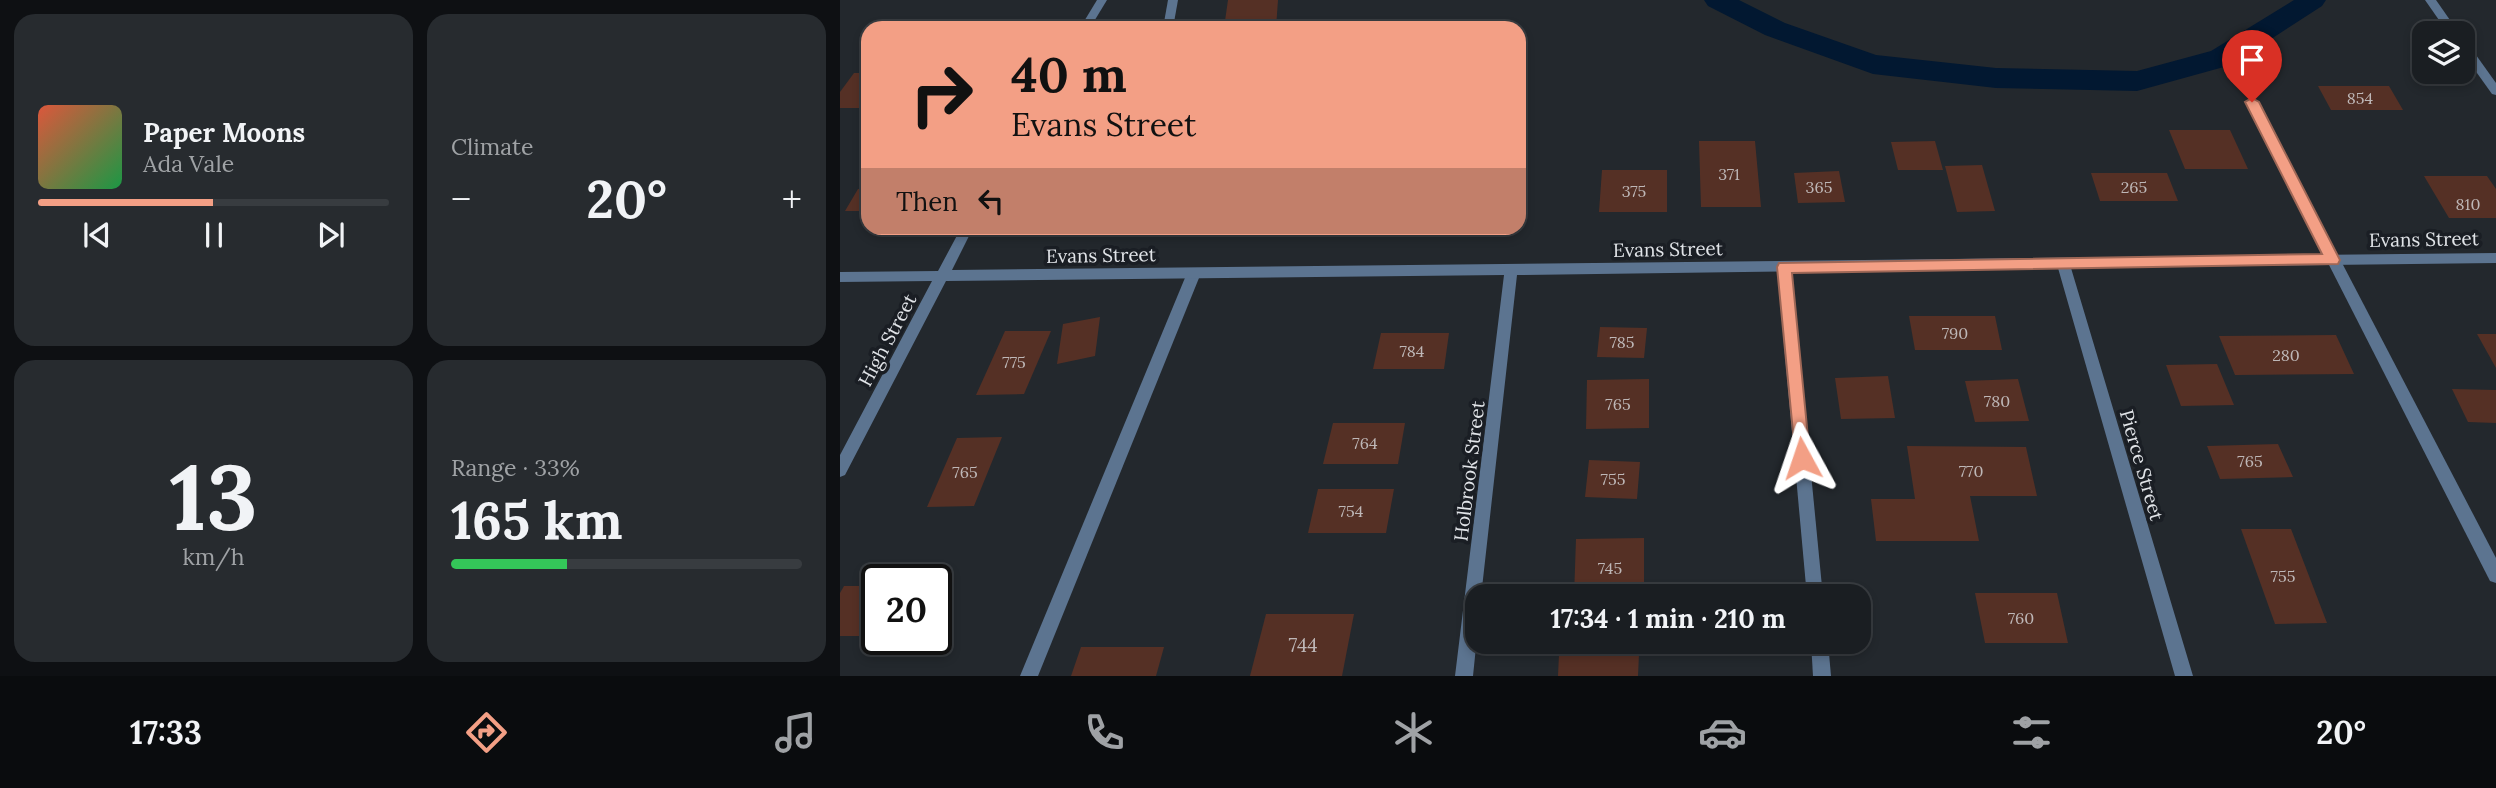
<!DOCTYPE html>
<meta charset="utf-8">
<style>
body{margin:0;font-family:Lora,serif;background:#272b2f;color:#f1f3f6;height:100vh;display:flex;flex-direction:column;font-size:26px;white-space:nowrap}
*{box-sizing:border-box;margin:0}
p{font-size:23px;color:#9fa2a5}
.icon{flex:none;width:38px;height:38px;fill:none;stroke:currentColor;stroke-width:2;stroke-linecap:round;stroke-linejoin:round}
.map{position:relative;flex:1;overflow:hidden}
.side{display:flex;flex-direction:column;gap:14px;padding:14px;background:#0e1013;width:840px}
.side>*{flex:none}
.guide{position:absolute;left:21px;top:21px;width:665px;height:214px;border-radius:21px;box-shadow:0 4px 10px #0003,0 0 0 2px #383c40;background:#f39f85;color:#111;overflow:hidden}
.tools{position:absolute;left:1572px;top:21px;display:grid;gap:14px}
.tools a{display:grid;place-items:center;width:63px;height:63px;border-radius:14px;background:#1a1e22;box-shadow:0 4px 10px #0003,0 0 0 2px #383c40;font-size:35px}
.speed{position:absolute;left:21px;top:564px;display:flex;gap:14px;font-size:35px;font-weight:700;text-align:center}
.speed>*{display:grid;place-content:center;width:91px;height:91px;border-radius:50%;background:#1a1e22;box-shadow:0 4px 10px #0003,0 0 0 2px #383c40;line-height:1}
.speed .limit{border:4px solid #111;border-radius:10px;background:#fff;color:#111}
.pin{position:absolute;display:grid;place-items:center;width:60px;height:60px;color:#fff;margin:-72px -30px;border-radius:50% 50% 50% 0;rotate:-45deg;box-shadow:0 0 7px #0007}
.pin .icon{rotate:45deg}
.me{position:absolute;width:77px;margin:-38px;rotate:355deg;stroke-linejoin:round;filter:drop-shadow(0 0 5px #0008)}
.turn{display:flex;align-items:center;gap:24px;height:147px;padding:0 35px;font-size:32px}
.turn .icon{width:91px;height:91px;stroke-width:2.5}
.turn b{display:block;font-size:49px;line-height:60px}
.then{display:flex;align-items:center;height:66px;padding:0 35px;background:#0003;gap:14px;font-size:26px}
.big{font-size:52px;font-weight:800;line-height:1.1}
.side .widget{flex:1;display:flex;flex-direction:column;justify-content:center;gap:10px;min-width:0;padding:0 24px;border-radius:21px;background:#272b2f}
.side .dial{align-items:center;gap:0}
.dial b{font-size:91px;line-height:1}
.song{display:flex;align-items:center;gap:21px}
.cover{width:84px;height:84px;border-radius:10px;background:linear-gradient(135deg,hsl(10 70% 55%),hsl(140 70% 35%))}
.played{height:7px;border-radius:4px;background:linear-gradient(90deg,#f39f85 50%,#383c40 50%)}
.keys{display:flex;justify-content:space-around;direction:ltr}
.heat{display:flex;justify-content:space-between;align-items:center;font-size:38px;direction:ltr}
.charge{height:10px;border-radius:5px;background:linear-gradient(90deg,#34c759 33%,#383c40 0)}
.side .tiles{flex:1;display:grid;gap:14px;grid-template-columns:repeat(2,1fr)}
.trip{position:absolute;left:625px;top:584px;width:406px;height:70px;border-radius:21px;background:#1a1e22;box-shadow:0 4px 10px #0003,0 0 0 2px #383c40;font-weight:800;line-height:70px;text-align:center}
.tabs{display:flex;height:112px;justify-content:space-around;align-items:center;background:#0a0c0e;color:#9fa2a5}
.tabs .icon{width:49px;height:49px}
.tabs .active{color:#f39f85}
.tabs b{font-size:32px;color:#f1f3f6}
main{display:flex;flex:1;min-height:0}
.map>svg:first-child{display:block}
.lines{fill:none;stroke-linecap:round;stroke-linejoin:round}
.canal{fill:#021831;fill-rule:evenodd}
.building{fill:#553025}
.service{fill:#5c7490;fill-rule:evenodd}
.minor{fill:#5c7490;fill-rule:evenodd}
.tertiary{fill:#5c7490;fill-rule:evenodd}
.route{fill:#f39f85;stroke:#9e6756;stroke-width:2}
.labels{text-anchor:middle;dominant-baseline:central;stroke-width:7;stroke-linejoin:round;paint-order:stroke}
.number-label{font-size:16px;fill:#beb7b7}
.street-label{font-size:19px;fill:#e1e4e8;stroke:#1a1e24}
.near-number-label{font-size:19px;fill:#beb7b7}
</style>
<main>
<section class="side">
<div class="tiles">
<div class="widget">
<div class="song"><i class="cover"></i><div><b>Paper Moons</b><p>Ada Vale</p></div></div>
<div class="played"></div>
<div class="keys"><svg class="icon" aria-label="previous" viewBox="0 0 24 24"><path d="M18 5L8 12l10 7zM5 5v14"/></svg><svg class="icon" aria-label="pause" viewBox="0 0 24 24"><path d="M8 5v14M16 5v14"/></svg><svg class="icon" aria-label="next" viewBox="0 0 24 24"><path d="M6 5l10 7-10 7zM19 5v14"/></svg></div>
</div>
<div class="widget"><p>Climate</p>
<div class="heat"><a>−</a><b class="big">20°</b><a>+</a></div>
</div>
<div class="widget dial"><b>13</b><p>km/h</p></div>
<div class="widget"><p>Range · 33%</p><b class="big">165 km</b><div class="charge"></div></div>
</div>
</section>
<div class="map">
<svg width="1656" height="676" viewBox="0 0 1656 676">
<rect width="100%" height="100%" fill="#23282d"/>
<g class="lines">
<path class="canal" d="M864,0H899L945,23L1036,55L1156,68L1297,71L1371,51L1454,0H1486L1482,6L1391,65L1297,91L1156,88L1033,74L925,35L868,6Z"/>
</g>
<g class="building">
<path d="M388,0H438L436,28H384Z"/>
<path d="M14,73H28V108H0V92Z"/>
<path d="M1478,86H1549L1563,110H1491Z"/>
<path d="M1329,130H1390L1408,169H1345Z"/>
<path d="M859,141H915L921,207H861Z"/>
<path d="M1095,141L1103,170H1058L1051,142Z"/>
<path d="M1142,165L1155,211L1117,212L1105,166Z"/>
<path d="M762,170H827V212H759Z"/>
<path d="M999,171L1005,202L958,203L954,173Z"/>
<path d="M1251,173H1327L1338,201H1260Z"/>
<path d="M1584,176H1647L1656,189V218H1609Z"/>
<path d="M28,181V211H5L18,189H23Z"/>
<path d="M1069,316H1155L1162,350H1075Z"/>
<path d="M260,317L255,356L217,364L223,324Z"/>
<path d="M760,327L807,328L804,358L757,357Z"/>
<path d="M165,331H211L184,394L136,395Z"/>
<path d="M541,333H609L604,369H533Z"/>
<path d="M1637,334H1656V368Z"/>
<path d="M1496,335L1514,374L1395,375L1379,336Z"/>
<path d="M1377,364L1394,405L1341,406L1326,365Z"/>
<path d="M1048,376L1055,418L1001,419L995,378Z"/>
<path d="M809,379V428L746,429L747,380Z"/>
<path d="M1178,379L1189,421L1135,422L1125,381Z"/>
<path d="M1612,389L1656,390V423L1628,422Z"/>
<path d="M493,423H565L558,464H483Z"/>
<path d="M162,437L134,506L87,507L117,438Z"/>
<path d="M1438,444L1453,477L1380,479L1367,446Z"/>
<path d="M1067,446L1186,447L1197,496H1130L1139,541H1036L1031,499H1075Z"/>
<path d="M749,460L800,462L797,499L745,497Z"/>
<path d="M478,489H554L546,533H468Z"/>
<path d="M1401,529H1451L1487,623L1435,624Z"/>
<path d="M804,538V597H734L736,539Z"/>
<path d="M4,586H37V636H0V593Z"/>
<path d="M1135,593H1217L1228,643H1145Z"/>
<path d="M426,614H514L502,676H410Z"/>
<path d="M241,647H324L316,676H231Z"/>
<path d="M719,654H799L798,676H718Z"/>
</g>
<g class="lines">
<g class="service">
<path d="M328,0H338L333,28H323Z"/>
<path d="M1412,98L1418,102L1656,558V583L1650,581L1406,102Z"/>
<path d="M944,262L951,267L983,597H967L937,267Z"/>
<path d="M354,268L361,273L198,676H180L347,273Z"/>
<path d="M971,642H988L991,676H973Z"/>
</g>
<g class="minor">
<path d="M257,0H267L250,28H240Z"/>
<path d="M121,228H133L112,270L1656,253V263L1231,268L1353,676H1335L1218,268L677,275L641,597H637V637L633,676H615L664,275L106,281L5,475L0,477V455L92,281L0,282V272L98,271Z"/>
</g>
<g class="tertiary">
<path d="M1585,0H1596L1619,33H1608Z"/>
<path d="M1622,40L1626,41L1656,83V95L1652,94L1622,52Z"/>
</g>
</g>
<path class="route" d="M1412,98L1419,102L1500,260L1498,264L952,273L970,458L968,463L962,465L956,463L937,267L939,263L1482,254L1405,102Z"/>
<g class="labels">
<g class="number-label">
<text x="1520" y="98">854</text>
<text x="889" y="174">371</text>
<text x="979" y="187">365</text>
<text x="1294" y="187">265</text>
<text x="794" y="191">375</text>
<text x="1628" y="204">810</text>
<text x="1115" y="333">790</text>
<text x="782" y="342">785</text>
<text x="572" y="351">784</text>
<text x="1446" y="355">280</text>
<text x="174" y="362">775</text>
<text x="1157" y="401">780</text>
<text x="778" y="404">765</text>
<text x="525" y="443">764</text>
<text x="1410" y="461">765</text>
<text x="1131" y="471">770</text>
<text x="125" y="472">765</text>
<text x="773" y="479">755</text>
<text x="511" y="511">754</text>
<text x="770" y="568">745</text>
<text x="1443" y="576">755</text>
<text x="1181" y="618">760</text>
</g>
<g class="street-label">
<text transform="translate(1584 239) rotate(-1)">Evans Street</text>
<text transform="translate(828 249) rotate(-1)">Evans Street</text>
<text transform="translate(261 255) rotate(-1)">Evans Street</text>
<text transform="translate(47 340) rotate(-62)">High Street</text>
<text transform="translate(1302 465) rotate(74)">Pierce Street</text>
<text transform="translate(629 471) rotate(-83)">Holbrook Street</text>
</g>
<g class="near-number-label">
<text x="463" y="645">744</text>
</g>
</g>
</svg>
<div class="tools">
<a><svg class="icon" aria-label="layers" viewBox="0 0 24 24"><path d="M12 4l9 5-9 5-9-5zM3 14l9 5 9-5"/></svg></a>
</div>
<div class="speed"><div class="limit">20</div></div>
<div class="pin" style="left:1412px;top:102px;background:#d93025"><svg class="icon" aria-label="arrive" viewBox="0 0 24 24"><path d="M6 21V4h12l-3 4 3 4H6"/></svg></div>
<svg class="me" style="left:962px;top:458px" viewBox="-20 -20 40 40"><path d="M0-17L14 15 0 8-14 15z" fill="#f39f85" stroke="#fff" stroke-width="4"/></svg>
<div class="trip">17:34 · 1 min · 210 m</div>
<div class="guide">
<div class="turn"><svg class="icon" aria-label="right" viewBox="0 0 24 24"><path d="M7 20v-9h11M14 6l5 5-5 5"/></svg><div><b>40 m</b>Evans Street</div></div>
<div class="then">Then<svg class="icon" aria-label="left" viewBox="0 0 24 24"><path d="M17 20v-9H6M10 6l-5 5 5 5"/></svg></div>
</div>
</div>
</main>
<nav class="tabs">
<b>17:33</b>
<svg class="icon active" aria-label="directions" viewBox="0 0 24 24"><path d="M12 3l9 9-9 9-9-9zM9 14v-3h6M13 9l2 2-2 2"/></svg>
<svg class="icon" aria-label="music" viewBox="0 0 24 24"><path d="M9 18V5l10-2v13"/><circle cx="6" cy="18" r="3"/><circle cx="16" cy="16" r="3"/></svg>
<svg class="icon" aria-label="phone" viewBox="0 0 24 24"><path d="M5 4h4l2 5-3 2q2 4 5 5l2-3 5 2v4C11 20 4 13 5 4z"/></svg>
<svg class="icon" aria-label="climate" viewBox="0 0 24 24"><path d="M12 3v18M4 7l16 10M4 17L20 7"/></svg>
<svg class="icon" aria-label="car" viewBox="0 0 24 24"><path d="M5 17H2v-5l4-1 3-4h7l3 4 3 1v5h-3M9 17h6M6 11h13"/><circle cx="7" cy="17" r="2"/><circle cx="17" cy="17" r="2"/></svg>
<svg class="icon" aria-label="filters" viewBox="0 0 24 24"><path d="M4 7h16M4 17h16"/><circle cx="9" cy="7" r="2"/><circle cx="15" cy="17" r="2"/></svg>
<b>20°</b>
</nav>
